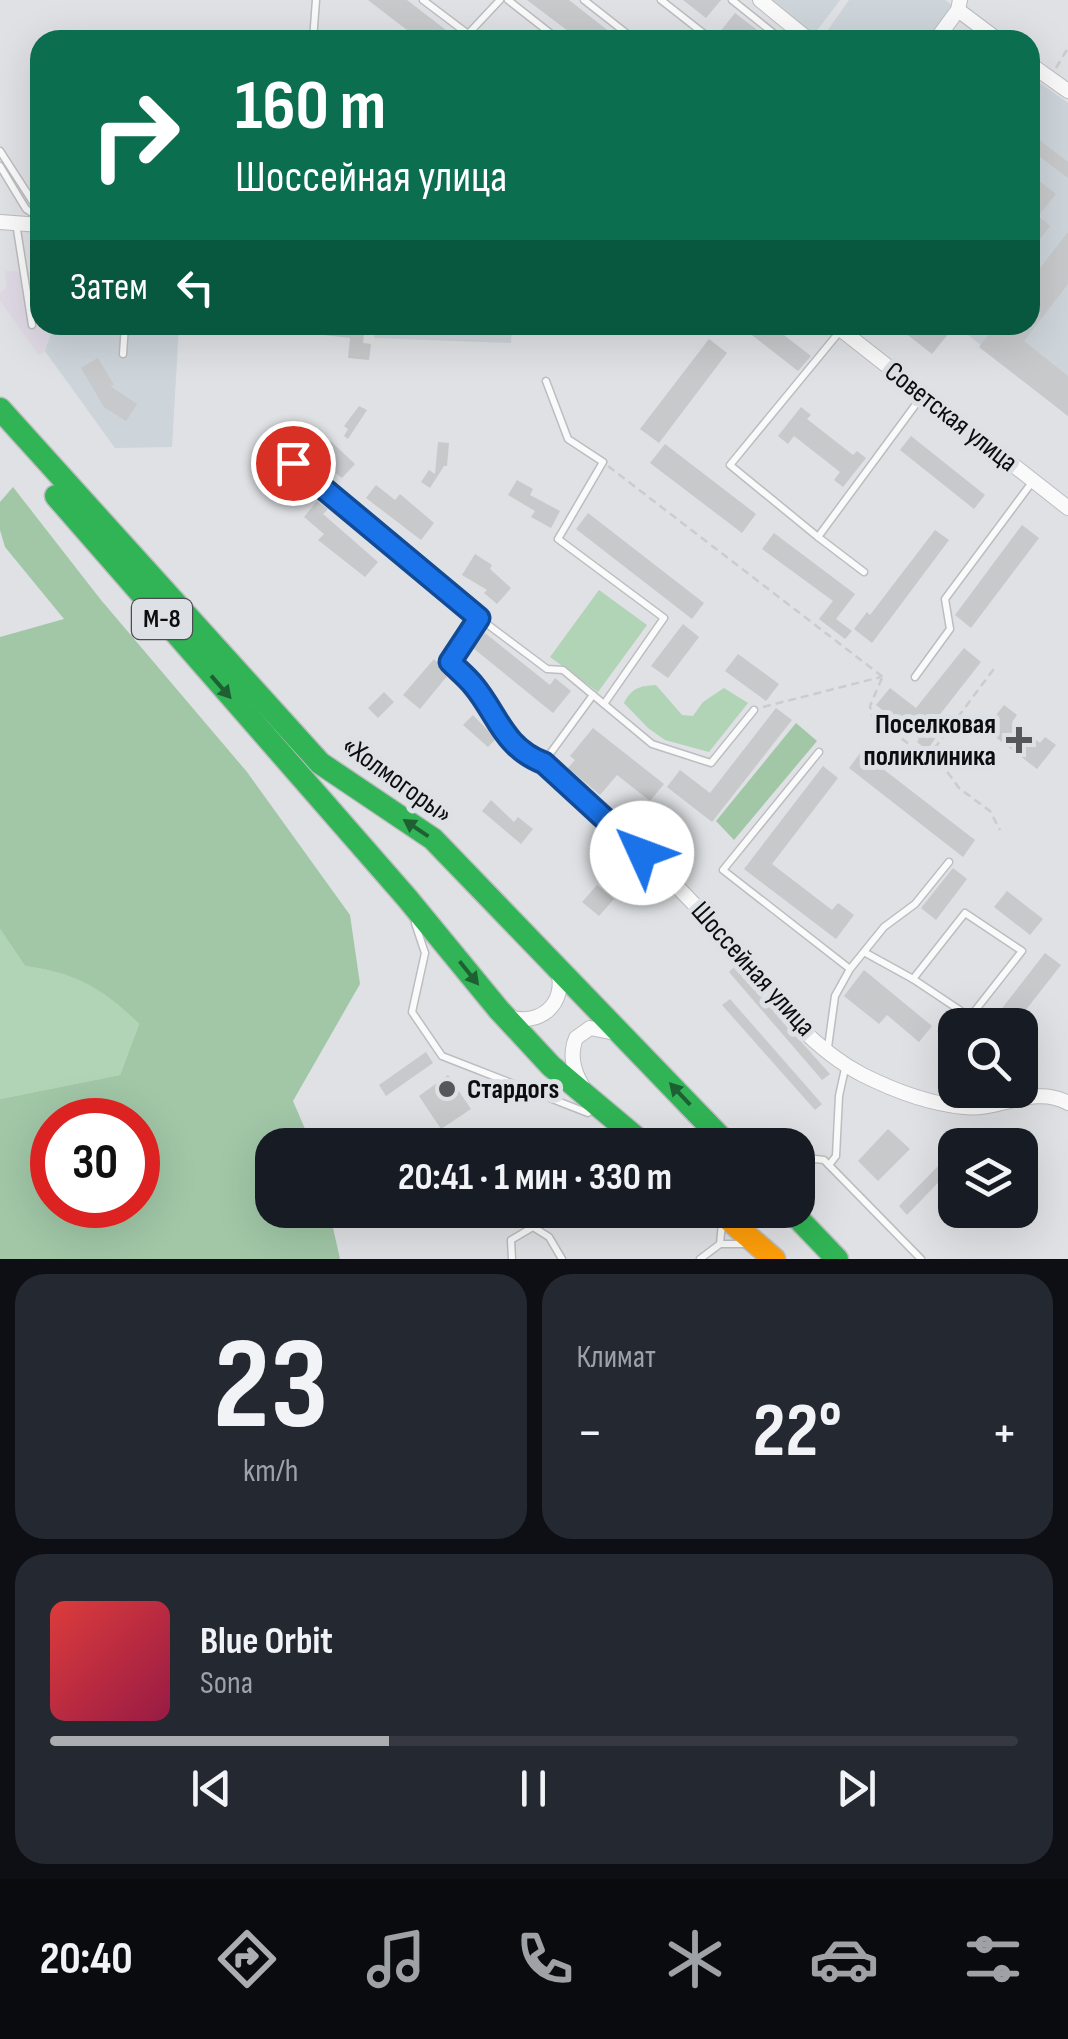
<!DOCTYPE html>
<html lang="ru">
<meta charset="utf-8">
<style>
body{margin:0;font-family:"Sofia Sans Condensed",sans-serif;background:#242831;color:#f1f3f6;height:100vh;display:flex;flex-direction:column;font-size:38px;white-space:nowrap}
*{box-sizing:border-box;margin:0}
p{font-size:32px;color:#9ea1a6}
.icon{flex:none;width:55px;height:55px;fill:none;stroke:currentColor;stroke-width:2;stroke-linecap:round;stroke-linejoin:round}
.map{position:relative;height:1259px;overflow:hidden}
.drawer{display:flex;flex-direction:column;gap:15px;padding:15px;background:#0d0f14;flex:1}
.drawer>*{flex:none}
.guide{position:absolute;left:30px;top:30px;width:1010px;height:305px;border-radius:30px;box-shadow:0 10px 40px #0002;background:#0b6e4f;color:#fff;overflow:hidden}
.fabs{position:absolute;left:938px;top:1008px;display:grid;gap:20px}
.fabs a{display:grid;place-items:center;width:100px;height:100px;border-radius:20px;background:#171b24;box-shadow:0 10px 40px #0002;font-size:50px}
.speed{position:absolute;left:30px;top:1098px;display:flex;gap:20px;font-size:50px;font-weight:700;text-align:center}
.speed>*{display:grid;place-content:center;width:130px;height:130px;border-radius:50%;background:#171b24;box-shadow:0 10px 40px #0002;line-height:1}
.speed .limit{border:15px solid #d22;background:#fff;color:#111}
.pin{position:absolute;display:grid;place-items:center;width:85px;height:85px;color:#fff;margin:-42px;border:5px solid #fff;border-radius:50%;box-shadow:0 2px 10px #0007}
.me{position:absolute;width:110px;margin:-55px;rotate:313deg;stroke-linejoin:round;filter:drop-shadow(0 0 8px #0008)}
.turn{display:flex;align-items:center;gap:35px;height:210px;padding:0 40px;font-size:45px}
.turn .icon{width:130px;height:130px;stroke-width:2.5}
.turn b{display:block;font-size:70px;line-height:85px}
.then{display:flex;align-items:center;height:95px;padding:0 40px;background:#0003;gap:20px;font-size:38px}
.big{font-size:75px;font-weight:700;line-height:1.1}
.drawer .tile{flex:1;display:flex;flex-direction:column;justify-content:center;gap:15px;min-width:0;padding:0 35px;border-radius:30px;background:#242831}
.drawer .dial{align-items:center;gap:0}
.dial b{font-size:130px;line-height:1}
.song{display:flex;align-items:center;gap:30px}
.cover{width:120px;height:120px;border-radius:15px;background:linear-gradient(135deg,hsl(0 70% 55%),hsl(340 70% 35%))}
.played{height:10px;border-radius:5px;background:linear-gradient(90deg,#abadb0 35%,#363941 35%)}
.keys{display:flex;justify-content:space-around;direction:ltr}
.heat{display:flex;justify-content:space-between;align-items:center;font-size:55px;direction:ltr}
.drawer .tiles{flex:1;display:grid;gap:15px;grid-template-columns:1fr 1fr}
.tile:last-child{grid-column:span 2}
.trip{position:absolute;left:255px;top:1128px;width:560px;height:100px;border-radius:30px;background:#171b24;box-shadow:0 10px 40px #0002;font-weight:700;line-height:100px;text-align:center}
.tab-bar{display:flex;height:160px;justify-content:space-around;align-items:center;background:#090b0e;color:#9ea1a6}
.tab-bar .icon{width:70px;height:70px}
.tab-bar .current{color:#abadb0}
.tab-bar b{font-size:45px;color:#f1f3f6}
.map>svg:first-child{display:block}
.commercial{fill:#dfd9e5}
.built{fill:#cdd4da}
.green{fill:#b0d4b5}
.forest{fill:#a1c7a7;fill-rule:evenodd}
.building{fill:#c7c9cb}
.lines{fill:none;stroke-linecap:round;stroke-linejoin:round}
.lane-casing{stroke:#bcbdc0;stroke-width:9}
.street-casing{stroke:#bcbdc0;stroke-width:16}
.fast-casing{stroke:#bcbdc0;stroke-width:25}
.slow-casing{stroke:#bcbdc0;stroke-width:25}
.path{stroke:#cbcccc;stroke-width:2.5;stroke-dasharray:8 5;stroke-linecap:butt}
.lane{stroke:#fafafb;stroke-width:6}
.street{stroke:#fafafb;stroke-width:14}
.fast{stroke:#30b455;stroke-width:22}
.slow{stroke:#ff9f0a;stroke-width:22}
.oneway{fill:#1e6032}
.route-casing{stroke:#114b97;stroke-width:25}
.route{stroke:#1a73e8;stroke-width:18}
.poi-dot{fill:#56575a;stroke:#dde1e6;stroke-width:4}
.labels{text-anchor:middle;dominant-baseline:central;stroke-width:10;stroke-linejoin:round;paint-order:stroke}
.shield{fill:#dde1e6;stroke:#4b4d50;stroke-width:2.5}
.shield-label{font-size:25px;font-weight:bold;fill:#0c0d0f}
.street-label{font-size:28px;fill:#0c0d0f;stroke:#dde1e6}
.poi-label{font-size:28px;font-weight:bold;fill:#0c0d0f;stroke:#dde1e6;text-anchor:end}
</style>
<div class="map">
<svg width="1068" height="1259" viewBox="0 0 1068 1259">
<rect width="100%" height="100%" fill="#dfe1e4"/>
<path class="commercial" d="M38,242L40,325H54L45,351L39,355L0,301V293L7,287L5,271L35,272Z"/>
<g class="built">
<path d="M765,0H840L813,36Z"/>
<path d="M849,0H945L953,6L928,40H821Z"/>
<path d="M1030,76L1068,103V416L956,325H1030Z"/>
<path d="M54,325H179L172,447L115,448L45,351Z"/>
<path d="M375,325H512L511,343L374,338Z"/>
</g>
<g class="green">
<path d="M599,590L647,625L598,692L550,657Z"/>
<path d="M656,685L682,715L693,716L703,702L724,688L748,703L709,752L665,740L648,728L624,703C632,688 639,686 656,685Z"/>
<path d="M0,929L25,966C82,975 98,985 139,1024L120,1075L0,1099Z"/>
</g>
<g class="forest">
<path d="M13,487L101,600L247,772L350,915L360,984L293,1101L312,1145H272V1210H329L340,1259H0V1099L120,1075L139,1024C101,987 78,974 25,966L0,929V637L64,619L5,547L0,530V502ZM52,1120H138V1205H52Z"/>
<path d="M796,723L817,741L734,840L716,821Z"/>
</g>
<g class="building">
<path d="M368,0H407L459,40H420Z"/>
<path d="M527,0H569L620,40H580Z"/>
<path d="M683,0H721L706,18Z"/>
<path d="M735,13L770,40H728L719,33Z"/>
<path d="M1030,133L1068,162V178L1030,149Z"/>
<path d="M1030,174L1056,194L1038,216L1050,226L1030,252Z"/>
<path d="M1068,232V284L1024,341L1068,376V416L979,347L996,325H1030V281Z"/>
<path d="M290,325H365L363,343L371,344L369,360L348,358L350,338L289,331Z"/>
<path d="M739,325H771L811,356L798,371Z"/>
<path d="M895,325H939L949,333L932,354Z"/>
<path d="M709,339L727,353L659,443L640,429Z"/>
<path d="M98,358L114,385L110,386L137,404L126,421L104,407L81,368Z"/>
<path d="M359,406L367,410L348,439L344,436L348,429L344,426Z"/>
<path d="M801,407L811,415L807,419L853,455L857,451L866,458L843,487L834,480L840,472L794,436L788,444L778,436Z"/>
<path d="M323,434L355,464L342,478L309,452Z"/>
<path d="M911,436L985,495L974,509L900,450Z"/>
<path d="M438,442L449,443L447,466H444L430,488L421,482L429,470L435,474Z"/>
<path d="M665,444L756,514L742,533L650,463Z"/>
<path d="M517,480L533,489L530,495L560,511L551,528L531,517L535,511L508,495Z"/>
<path d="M376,485L395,500L400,494L434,523L421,540L366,498Z"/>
<path d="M317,501L328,509L323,514L378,562L365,577L318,540L324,534L304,517Z"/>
<path d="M588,513L704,603L692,619L576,529Z"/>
<path d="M1022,525L1039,538L971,628L955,615Z"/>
<path d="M935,530L949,540L872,643L854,629L867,612L870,615Z"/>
<path d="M774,533L855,594L836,619L852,631L845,639L819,619L833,601L762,549Z"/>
<path d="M475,554L492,565L490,569L511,588L497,604L484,593L487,590L462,575Z"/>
<path d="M683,624L699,637L668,678L651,666Z"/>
<path d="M485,633L550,685L555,678L571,691L553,713L473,648Z"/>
<path d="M964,648L981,662L934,722L942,729L927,750L917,742L919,739L876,705L890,688L916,708Z"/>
<path d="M738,654L779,684L766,701L725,671Z"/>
<path d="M434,659L448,675L420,709L403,695Z"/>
<path d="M384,692L394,702L378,718L368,708Z"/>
<path d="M1004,705L1017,715L1012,722L1040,743L1045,737L1056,745L1037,769L985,729Z"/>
<path d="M776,708L792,720L712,822L667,787L680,770L710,793Z"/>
<path d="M473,715L496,739L488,747L463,725Z"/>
<path d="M593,728L664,784L650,801L617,775L600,795L568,768L575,760L570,756Z"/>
<path d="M861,752L975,840L963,857L849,768Z"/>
<path d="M823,766L838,778L772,864L832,910L838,903L854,915L836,939L744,869Z"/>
<path d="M491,800L514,822L518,817L533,829L521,844L482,811Z"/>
<path d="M631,857L646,871L628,892L621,886L635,871L626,863Z"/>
<path d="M953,868L967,879L936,920L921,908Z"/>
<path d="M597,885L614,899L599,916L582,902Z"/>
<path d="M1007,891L1043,919L1030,935L994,907Z"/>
<path d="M1045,953L1061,965L1014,1025H989Z"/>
<path d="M734,967L830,1074L822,1080L729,972Z"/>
<path d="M864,970L932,1026L919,1042L887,1015L879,1024L844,996Z"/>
<path d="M730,999L822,1104L815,1110L722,1005Z"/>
<path d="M949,1015L955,1019V1046L937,1031Z"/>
<path d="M426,1052L433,1063L386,1096L379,1085Z"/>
<path d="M448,1075L471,1109L441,1129L419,1096Z"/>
<path d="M888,1129L910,1149L878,1181L858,1161Z"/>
<path d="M947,1157L955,1165L907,1215L899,1206Z"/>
</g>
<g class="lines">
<defs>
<g id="lane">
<path d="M423,0L468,34L500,0"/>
<path d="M508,0L559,40"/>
<path d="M584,0L635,40"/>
<path d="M661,0L712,40"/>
<path d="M732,0L782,40"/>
<path d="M313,40L316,0"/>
<path d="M0,151L40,213"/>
<path d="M0,166L26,209L40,218"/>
<path d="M16,223L32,325"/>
<path d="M123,354L125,325"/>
<path d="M546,381L568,439L603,462L558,539L664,618L604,704"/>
<path d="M293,463L479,618L547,669L563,670L652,744L711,763L754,710"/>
<path d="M818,537L730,465L841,330"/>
<path d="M864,572L818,537L922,396"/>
<path d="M915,677L950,629L945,599L1033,481"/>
<path d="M819,752L723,870L850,969"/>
<path d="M544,762L593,695"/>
<path d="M965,913L1022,951L970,1017L913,979Z"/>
<path d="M415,923L425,953L412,1012L442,1056L588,1113"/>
<path d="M864,952L913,979"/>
<path d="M828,1047L835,996L850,969L884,927L915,904L949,862"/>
<path d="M798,1157L824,1160L921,1259"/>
<path d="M829,1165L836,1156L839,1096L846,1064"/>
<path d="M720,1244H744"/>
<path d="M512,1259L511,1240L533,1227L549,1237L562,1259"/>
<path d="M700,1259L720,1244L722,1223"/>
</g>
<g id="street">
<path d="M760,0L809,40"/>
<path d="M958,10L998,40"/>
<path d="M936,40L958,10L960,0"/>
<path d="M1030,64L1068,91"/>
<path d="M0,222L40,225"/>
<path d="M835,325L1068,508"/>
<path d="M479,618L451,662C458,670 467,677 474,686C498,715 503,748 544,763C594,808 646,854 693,903C748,959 791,1038 863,1075C893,1090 931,1104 964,1107C1000,1111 1034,1084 1068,1103"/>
<path d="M507,1016C539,1028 567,1004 558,971"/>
<path d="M582,1085C573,1070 569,1055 576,1038L590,1028L615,1033"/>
</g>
<g id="fast">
<path d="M0,409L320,763L433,839L728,1145"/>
<path d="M56,496L407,898L499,1010L551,1066L645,1145"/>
<path d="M790,1210L837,1259"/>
</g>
<path id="slow" d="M718,1210L774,1259"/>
</defs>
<use href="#lane" class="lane-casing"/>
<use href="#street" class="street-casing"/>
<use href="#fast" class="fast-casing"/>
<use href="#slow" class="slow-casing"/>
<g class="path">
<path d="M1056,68L1068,48"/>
<path d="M945,325L957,334"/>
<path d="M608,466L883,677"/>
<path d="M882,678L870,706L872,716L922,754L934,749L996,666"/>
<path d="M763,707L881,677"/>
<path d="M932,751L959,788L990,811L1000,830"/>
</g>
<use href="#lane" class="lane"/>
<use href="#street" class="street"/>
<use href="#fast" class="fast"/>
<use href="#slow" class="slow"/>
</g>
<defs><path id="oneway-solid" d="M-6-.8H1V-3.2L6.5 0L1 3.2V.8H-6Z" transform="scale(2.5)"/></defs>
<g class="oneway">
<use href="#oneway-solid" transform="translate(221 687) rotate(49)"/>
<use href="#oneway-solid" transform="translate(416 828) rotate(-146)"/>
<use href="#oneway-solid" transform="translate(469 973) rotate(51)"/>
<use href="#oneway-solid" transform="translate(680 1094) rotate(-133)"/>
</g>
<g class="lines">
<defs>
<path id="route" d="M293,463L479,618L450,662C458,670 467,677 474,686C498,715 503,747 544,763L642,853"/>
</defs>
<use href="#route" class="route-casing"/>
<use href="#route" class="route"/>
</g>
<g class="poi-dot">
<path d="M1014 725h10v10h10v10h-10v10h-10v-10h-10v-10h10z"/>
<circle cx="447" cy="1089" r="10"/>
</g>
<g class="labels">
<rect class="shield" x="132" y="599" width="60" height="40" rx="8"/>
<g class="shield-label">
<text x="162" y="619">М-8</text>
</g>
<g class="street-label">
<text transform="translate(951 417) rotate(38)">Советская улица</text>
<text transform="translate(397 780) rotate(36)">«Холмогоры»</text>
<text transform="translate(753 969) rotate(48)">Шоссейная улица</text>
</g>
<g class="poi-label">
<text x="996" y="724">Поселковая<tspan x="996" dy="32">поликлиника</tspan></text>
<text x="467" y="1089" text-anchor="start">Стардогs</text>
</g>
</g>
</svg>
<div class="fabs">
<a><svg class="icon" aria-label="search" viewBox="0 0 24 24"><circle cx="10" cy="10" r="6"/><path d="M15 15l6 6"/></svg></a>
<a><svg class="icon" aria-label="layers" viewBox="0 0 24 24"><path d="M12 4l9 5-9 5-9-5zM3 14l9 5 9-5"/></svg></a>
</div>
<div class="speed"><div class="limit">30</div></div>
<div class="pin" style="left:293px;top:463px;background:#d93025"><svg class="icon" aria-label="arrive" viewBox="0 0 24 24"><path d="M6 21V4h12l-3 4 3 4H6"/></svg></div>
<svg class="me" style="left:642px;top:853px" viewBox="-20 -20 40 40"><circle r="19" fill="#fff"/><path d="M0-13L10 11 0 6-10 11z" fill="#1a73e8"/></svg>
<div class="trip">20:41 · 1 мин · 330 m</div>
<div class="guide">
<div class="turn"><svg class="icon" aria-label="right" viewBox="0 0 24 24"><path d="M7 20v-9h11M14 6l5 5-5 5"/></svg><div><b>160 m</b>Шоссейная улица</div></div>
<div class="then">Затем<svg class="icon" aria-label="left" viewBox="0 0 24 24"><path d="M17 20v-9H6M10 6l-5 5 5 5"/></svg></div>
</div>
</div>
<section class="drawer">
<div class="tiles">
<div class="tile dial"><b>23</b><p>km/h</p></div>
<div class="tile"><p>Климат</p>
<div class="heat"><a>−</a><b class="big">22°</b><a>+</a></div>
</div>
<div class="tile">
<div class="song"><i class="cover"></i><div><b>Blue Orbit</b><p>Sona</p></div></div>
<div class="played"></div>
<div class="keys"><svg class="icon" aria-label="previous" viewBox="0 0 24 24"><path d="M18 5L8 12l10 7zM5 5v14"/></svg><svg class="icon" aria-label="pause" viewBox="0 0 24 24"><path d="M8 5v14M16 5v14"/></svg><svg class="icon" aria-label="next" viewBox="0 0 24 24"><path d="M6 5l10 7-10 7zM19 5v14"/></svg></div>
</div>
</div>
</section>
<nav class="tab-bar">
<b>20:40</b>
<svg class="icon current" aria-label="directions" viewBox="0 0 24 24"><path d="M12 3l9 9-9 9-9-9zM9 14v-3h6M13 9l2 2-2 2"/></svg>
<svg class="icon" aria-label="music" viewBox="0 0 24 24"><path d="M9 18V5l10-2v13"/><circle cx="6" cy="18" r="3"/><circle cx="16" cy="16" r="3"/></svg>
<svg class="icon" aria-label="phone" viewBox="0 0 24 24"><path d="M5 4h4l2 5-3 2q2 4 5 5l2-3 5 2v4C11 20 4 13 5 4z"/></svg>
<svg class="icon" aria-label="climate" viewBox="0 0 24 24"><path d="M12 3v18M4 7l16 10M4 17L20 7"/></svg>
<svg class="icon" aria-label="car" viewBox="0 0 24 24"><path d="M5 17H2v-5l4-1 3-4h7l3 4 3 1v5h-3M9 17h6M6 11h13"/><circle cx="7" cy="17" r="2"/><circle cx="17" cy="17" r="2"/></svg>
<svg class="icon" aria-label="filters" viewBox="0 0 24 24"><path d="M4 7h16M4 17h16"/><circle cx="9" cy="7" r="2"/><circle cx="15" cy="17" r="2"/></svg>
</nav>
